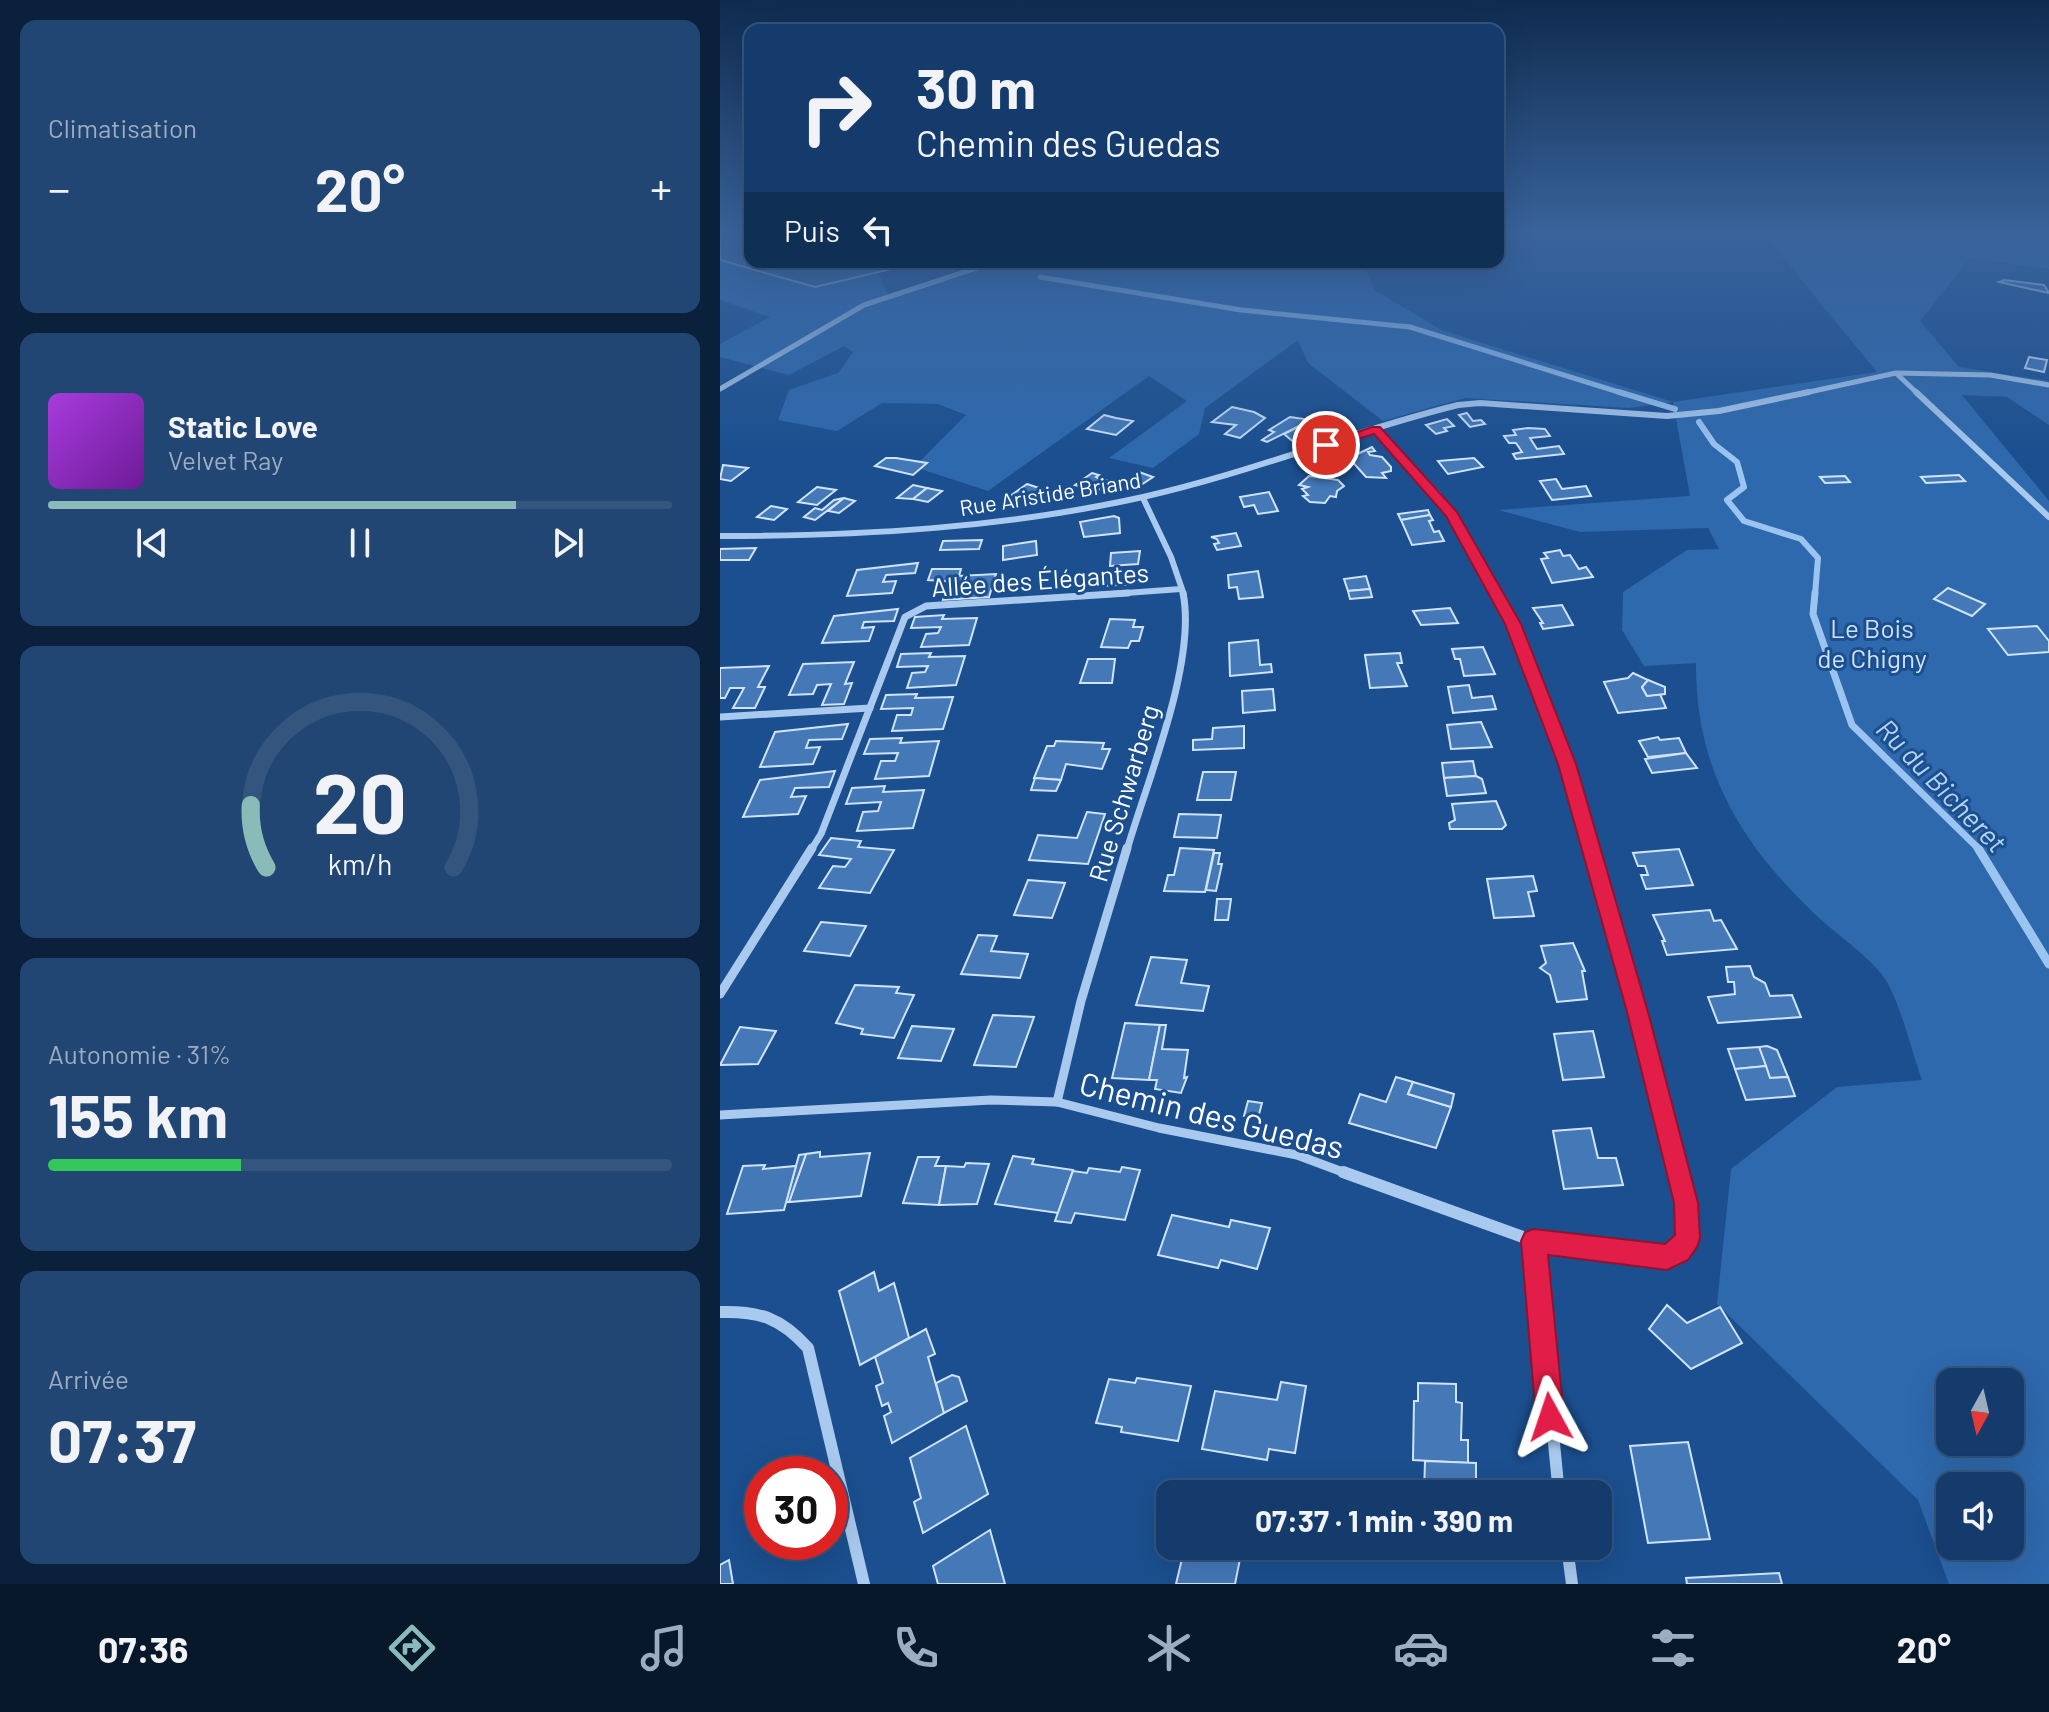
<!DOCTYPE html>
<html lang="fr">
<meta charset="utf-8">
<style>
body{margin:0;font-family:Barlow,sans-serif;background:#214673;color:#f1f3f6;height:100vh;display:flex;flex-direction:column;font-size:30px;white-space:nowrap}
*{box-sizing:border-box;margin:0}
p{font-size:26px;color:#9dadc1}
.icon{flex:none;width:44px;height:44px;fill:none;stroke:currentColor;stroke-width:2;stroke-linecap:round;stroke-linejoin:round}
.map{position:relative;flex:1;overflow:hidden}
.drawer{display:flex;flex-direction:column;gap:20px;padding:20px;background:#0b203b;width:720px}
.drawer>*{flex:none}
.banner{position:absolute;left:24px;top:24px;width:760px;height:244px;border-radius:16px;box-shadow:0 8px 32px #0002,0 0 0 2px #33557e;background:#143b6b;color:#f1f3f6;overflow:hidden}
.needle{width:52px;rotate:188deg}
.fabs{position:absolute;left:1216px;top:1368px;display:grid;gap:16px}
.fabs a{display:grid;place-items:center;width:88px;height:88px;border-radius:16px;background:#143b6b;box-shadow:0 8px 32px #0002,0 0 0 2px #33557e;font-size:40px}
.speed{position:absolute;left:24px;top:1456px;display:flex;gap:16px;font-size:40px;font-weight:700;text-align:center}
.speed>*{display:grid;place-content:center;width:104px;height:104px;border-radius:50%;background:#143b6b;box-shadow:0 8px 32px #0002,0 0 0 2px #33557e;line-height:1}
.speed .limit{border:12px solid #d22;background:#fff;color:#111}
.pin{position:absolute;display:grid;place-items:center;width:68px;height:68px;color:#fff;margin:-34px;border:4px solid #fff;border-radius:50%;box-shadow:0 2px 8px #0007}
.me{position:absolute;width:88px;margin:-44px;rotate:355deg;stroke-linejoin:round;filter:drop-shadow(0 0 6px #0008)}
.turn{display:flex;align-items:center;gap:28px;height:168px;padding:0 40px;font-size:36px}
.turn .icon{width:104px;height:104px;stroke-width:2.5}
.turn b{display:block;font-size:56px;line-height:68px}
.then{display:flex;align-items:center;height:76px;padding:0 40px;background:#0003;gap:16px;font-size:30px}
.big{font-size:60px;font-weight:700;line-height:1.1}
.drawer .tile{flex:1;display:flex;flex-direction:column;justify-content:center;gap:12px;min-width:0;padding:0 28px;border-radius:16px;background:#214673}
.drawer .dial{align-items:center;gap:0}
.dial svg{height:208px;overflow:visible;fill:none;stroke:#33557e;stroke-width:7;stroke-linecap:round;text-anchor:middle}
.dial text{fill:#f1f3f6;stroke:none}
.song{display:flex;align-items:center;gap:24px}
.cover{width:96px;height:96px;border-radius:12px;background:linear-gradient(135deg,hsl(280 70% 55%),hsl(280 70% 35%))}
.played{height:8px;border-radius:4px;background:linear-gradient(90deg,#8bbbb9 75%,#33557e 75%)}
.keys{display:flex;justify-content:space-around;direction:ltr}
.heat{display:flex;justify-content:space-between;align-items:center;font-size:44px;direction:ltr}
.charge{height:12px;border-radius:6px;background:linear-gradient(90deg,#34c759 31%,#33557e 0)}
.trip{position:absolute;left:436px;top:1480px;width:456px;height:80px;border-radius:16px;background:#143b6b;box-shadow:0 8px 32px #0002,0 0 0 2px #33557e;font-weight:700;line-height:80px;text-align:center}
.dock{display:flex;height:128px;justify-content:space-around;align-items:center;background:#08182b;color:#9dadc1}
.dock .icon{width:56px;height:56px}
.dock .on{color:#8bbbb9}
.dock b{font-size:36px;color:#f1f3f6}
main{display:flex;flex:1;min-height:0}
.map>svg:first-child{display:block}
.green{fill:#2e69ad;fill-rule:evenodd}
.water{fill:#3c6290;stroke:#9cc4f0;stroke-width:2}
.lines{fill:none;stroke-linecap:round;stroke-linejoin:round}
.stream-far3{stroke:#9cc4f0;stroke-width:5}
.stream-far2{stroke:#9cc4f0;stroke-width:6}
.stream-far1{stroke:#9cc4f0;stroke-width:7}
.stream{stroke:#9cc4f0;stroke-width:9}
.building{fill:#4478b7;stroke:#cfe3fa;stroke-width:2}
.street-far4{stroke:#a9c9ee;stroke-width:5}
.street-far3{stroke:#a9c9ee;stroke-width:6}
.street-far2{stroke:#a9c9ee;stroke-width:7}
.street-far1{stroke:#a9c9ee;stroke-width:9}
.street{stroke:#a9c9ee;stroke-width:12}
.route{fill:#e11d48;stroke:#92132f;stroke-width:2}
.labels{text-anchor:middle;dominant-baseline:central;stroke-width:6;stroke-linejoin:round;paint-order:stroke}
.far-street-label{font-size:22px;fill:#fff;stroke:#1b4f8f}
.street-label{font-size:26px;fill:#fff;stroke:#1b4f8f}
.park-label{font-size:26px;fill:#cfe3fa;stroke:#1b4f8f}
.water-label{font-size:28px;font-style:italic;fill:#b5d3f5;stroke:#1b4f8f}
.near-street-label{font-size:32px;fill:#fff;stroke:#1b4f8f}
</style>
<main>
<section class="drawer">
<div class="tile"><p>Climatisation</p>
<div class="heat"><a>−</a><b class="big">20°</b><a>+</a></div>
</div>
<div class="tile">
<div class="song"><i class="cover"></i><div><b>Static Love</b><p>Velvet Ray</p></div></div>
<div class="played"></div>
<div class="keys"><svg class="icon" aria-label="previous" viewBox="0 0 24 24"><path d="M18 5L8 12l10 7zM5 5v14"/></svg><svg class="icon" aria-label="pause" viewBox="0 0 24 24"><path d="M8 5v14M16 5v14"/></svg><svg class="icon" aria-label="next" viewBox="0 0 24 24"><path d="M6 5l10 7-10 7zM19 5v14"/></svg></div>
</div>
<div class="tile dial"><svg viewBox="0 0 100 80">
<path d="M14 69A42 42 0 1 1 86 69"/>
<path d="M14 69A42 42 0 0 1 8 45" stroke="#8bbbb9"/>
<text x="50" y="56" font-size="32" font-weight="700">20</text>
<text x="50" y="72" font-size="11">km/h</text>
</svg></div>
<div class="tile"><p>Autonomie · 31%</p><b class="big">155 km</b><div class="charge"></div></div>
<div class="tile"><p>Arrivée</p><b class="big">07:37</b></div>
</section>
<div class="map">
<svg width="1329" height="1584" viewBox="0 0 1329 1584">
<rect width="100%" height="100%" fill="#1b4f8f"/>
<path class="green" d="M1044,234H1329V269L1250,258L1200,321L1239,367L1329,381V425L1287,397L1242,395L1329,501V1584H1229L1198,1500L997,1304L1011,1169L1117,1087L1202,1080C1191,1049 1183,1012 1167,982C1156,962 1118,935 1100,919C1023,847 975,771 976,663L924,666L902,630L903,592L967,550L999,549L988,528L860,532L778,510L970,496L953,402L908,408L745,398L663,421L588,363L578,340L485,408L479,434L433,468L389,458L467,401L429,376L268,491L194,467L246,415L218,404L162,403L117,431L58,420L69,390L118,373L133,352L124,346L69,375L0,357V344L50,317L0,300V260L95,287L158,272L169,298L289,262H642L655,290L721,330L953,402L1157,372ZM1230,1382H1290V1442H1230ZM1230,1486H1290V1546H1230Z"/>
<path class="water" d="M0,234H30V262H201L95,287L0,260Z"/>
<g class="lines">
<path class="stream-far3" d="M320,277L521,310L690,327L905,394"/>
<g class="stream-far2">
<path d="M899,392L955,409"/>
<path d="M979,422L994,444L1017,462L1024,487L1007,500L1024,521L1081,539L1098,558L1095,595"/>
</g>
<path class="stream-far1" d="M1095,593L1093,614L1132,725L1260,850"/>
<path class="stream" d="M1258,848L1329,964"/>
</g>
<g class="building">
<path d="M1284,280L1324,285L1329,293L1279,282Z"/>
<path d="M1309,357L1327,360L1324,372L1305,368Z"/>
<path d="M512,407L534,412L545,418L520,438L505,434L516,425L492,422Z"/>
<path d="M747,413L753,421L761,420L765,424L750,427L739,415Z"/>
<path d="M384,415L396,418L413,421L396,435L367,429Z"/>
<path d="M570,417L591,420L547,442L542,440L554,432L549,430Z"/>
<path d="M727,419L734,426L724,428L727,431L716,434L706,425Z"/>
<path d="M576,428L589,439L592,441L577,445L564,434Z"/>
<path d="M808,428L825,429L830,436L810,438L817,449L839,446L844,454L796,459L793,454L802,452L796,443H789L784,436L796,435L793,430Z"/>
<path d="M652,447L655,451L648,452L650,455L662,457L671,467V471L662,473L666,478L646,477L629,458Z"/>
<path d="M166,458H176L207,463L193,475L155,466Z"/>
<path d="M754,458L763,467L728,474L718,461Z"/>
<path d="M3,465L28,468L11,481L0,479Z"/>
<path d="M419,472L433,477L421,485L408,481Z"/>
<path d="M372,473L379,475L376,477L383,481L369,489L355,485Z"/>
<path d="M1239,475L1245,481L1206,483L1201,477Z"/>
<path d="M589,476L618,480L624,486L617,491L616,497L610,496L605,503L590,502L583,496L588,495L582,489L588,487L579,485Z"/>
<path d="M1125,476L1130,482L1105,483L1100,477Z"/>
<path d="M836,479L842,489L866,486L871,496L832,500L820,481Z"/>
<path d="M387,480L403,485L392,493L374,488Z"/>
<path d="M307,484L319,488L330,492L315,502L290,496Z"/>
<path d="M193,485L207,488L193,499L177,498Z"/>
<path d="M97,487L116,490L97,505L78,502Z"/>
<path d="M207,488L222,491L208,502L193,499Z"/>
<path d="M549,492L558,511L538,514L534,505L524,507L520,497Z"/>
<path d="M124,498L95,520L84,517L95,508L102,510L114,500Z"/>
<path d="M124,498L135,501L119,513L108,511Z"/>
<path d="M51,506L67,509L54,520L37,517Z"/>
<path d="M708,510L710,515L681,520L678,514Z"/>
<path d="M710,515L713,520L709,521L714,532L719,531L724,541L692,545L681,520Z"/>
<path d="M394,516L399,518L400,533L364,537L360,522Z"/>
<path d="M516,533L521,546L497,550L494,544L499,543L497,539L491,537Z"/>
<path d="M262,540L259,549L220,550L223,541Z"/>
<path d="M316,541L317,555L283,560V546Z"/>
<path d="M36,548L29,560H0V549Z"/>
<path d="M840,550L843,556L850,555L859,569L866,567L873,577L832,583L821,559L828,558L824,553Z"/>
<path d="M420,551L418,564L390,566L391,553Z"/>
<path d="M198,563L195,573L166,575L163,582L176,581L172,593L127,596L137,570Z"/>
<path d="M212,569H241L239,576L276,574L269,597L223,600L227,588L236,587L237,582L208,580Z"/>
<path d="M413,570L414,584L383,586L385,572Z"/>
<path d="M538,571L543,597L519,599L517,587L509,588L508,575Z"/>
<path d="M646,576L650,589L628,591L624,579Z"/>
<path d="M1228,588L1265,604L1252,616L1214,599Z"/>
<path d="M650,589L652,597L630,599L628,591Z"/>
<path d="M842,605L853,625L823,629L820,623H823L813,608Z"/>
<path d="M730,608L738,623L701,625L693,611Z"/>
<path d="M178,609L174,621L144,622L142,628L154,627L149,641L102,643L114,616Z"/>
<path d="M224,615L222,619L257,618L249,645L201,647L206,634L218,633L221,627L191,628L195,617Z"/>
<path d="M390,619L415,620L413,627H423L419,641H411L408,648L381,647Z"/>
<path d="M1317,626L1329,641V652L1288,655L1268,629Z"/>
<path d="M538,640L540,665L551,664L552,672L510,676L509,643Z"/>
<path d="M763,647L775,674L744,676L740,659H735L732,649Z"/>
<path d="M211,653L209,657L245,656L236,685L187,688L192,673L205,672L208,666L177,667L181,654Z"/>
<path d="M680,653L682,663H677L687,686L650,688L645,655Z"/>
<path d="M368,659H395L392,683H360Z"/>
<path d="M134,662L125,684L132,683L124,704L102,705L111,684L97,685L93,694L69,695L83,664Z"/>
<path d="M49,666L38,687H45L35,708H13L24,688H10L5,698H0V668Z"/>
<path d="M913,673L928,680L922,687L927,696L940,694L946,708L898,713L884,682L908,678Z"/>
<path d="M928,680L945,687V694L927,696L922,687Z"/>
<path d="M749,685L752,698L772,696L776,709L733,713L728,687Z"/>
<path d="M553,689L555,710L523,713L522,691Z"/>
<path d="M197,694L195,698L233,697L223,729L172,731L177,715H191L193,708L161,709L166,695Z"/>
<path d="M761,722L772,747L731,749L727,725Z"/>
<path d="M128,724L122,739L89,740L86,748L100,747L93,764L40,767L55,732Z"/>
<path d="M524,726V748L473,750V740L492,739L493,728Z"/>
<path d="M938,737L940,740L959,738L966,753L928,757L919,741Z"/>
<path d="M182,738L180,743L219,741L209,776L155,779L161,761H175L178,753L144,754L150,739Z"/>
<path d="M336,741L384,743L382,749H390L382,769L346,764L341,780L314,778L327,746H334Z"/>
<path d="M966,753L977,768L932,773L925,759Z"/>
<path d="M753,761L756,776L724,778L722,763Z"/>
<path d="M115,771L109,787L75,788L71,797L86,796L78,814L23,817L40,780Z"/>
<path d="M483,772H516L511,800H477Z"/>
<path d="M756,776L762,779L766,793L727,796L724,778Z"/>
<path d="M315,778L341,780L336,791L311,790Z"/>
<path d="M165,786L163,792L204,790L193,828L137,831L143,812L158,811L161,802L126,804L132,788Z"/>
<path d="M776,801L786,825L782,829H730L729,823L735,820L732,804Z"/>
<path d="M367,812L385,814L368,864L309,860L318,835L357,838Z"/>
<path d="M459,814L501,815L497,838L454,837Z"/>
<path d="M111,838L141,841L138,847L174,850L150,893L99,888L113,866L125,867L131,859L99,855Z"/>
<path d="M460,848L494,850L485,892L444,891L448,875H454Z"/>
<path d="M959,849L973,885L926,889L921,875H928L925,866H918L913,853Z"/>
<path d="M494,853H500L498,864H502L496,891L486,890Z"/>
<path d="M813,876L817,891L808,892L814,916L774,918L767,879Z"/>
<path d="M308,880L345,883L332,918L294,915Z"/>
<path d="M497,899H511L508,920H495Z"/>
<path d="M990,910L994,921L1001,920L1017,949L947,955L942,941H945L933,915Z"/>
<path d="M101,922L146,926L130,956L84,951Z"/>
<path d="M258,935L277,936L271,951L308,954L300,978L241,974Z"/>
<path d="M853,943L865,971H862L867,999L837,1002L830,975L820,968L826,963L821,946Z"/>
<path d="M431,957L467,960L461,983L489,986L483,1011L416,1005Z"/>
<path d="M1030,966L1034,977L1045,983L1050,996L1072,995L1081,1017L998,1023L988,997L1015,994L1014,982H1008L1006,967Z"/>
<path d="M135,985L179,987L176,993L194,995L174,1038L141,1034L143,1029L116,1023Z"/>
<path d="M273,1015L314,1017L296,1067L254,1065Z"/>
<path d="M405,1023L440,1025L429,1080L392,1078Z"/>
<path d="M440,1025H446L442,1049L468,1050L464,1078L467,1077L461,1093L435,1089L437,1080H429Z"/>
<path d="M192,1026L234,1029L221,1061L178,1058Z"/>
<path d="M20,1027L56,1031L38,1064L0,1065Z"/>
<path d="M873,1031L884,1077L843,1080L834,1034Z"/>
<path d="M1047,1046L1057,1050L1068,1077L1050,1078L1039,1047Z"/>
<path d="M1039,1047L1046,1066L1015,1069L1008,1049Z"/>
<path d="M1046,1066L1050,1078L1068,1077L1075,1096L1026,1100L1015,1069Z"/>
<path d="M676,1077L693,1082L688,1094L731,1107L716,1148L629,1123L640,1094L666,1102Z"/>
<path d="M693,1082L734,1094L731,1107L688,1094Z"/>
<path d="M528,1101L542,1103L538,1118L524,1116Z"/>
<path d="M871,1128L878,1158H896L903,1185L844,1189L833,1131Z"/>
<path d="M100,1152V1157L150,1153L141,1196L69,1202L86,1154Z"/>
<path d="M86,1154L69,1202H66L79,1155Z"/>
<path d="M293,1156L314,1159L312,1164L353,1170L338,1213L275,1204Z"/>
<path d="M198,1157H219L215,1166H226L219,1205L183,1203Z"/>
<path d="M246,1163L269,1164L257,1204L219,1205L226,1166L244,1167Z"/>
<path d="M45,1165L43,1169L76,1166L64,1210L7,1214L23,1166Z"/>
<path d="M402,1167L420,1170L405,1220L355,1213L351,1223L335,1221L353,1171L367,1173L369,1168L400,1172Z"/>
<path d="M452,1215L509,1227L511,1220L550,1228L537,1269L501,1260L498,1268L438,1255Z"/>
<path d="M154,1272L159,1291L174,1283L189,1338L140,1365L119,1291Z"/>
<path d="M947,1305L967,1323L1000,1307L1022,1343L971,1369L929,1329Z"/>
<path d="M206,1329L215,1354L208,1357L224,1413L172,1443L164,1416L171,1412L168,1403L162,1406L156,1386L163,1383L155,1357Z"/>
<path d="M232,1375L239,1377L247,1401L224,1413L216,1383Z"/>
<path d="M417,1378L471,1386L458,1441L401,1432L402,1427L376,1423L389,1379L415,1383Z"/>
<path d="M561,1382L586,1386L575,1453L549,1449L547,1460L482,1449L495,1391L557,1400Z"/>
<path d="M698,1383L736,1384V1402L742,1403L741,1440H748V1463L693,1460L694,1401H698Z"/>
<path d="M246,1426L268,1494L203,1533L194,1502L201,1498L190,1458Z"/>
<path d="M968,1442L990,1539L928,1543L910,1446Z"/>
<path d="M705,1461L756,1463V1487L760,1488V1494H704Z"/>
<path d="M270,1530L285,1584H218L213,1566Z"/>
<path d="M465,1546H517L516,1552L521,1554L515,1584H456Z"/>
<path d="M703,1546H760V1558L703,1554Z"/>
<path d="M9,1560L13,1584H0V1565Z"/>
<path d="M1059,1573L1062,1584H967L966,1578Z"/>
</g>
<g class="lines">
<g class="street-far4">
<path d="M1177,374L1198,394"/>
<path d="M0,389L144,305L275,262"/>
<path d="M1080,394L1176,373L1270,375L1329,385"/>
</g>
<g class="street-far3">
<path d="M1196,392L1329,517"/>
<path d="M656,430L718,494L778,595"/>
<path d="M423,498L451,557L464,595"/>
<path d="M0,536C142,536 284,528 423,497C530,473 632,431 738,405L760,403L947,416L999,411L1089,392"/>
<path d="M378,595L461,589"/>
</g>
<g class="street-far2">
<path d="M777,593L847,764L871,850"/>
<path d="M0,717L150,708"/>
<path d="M91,850L101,834L185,617L206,606L408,593"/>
<path d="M407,850C427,781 477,662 463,593"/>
</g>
<g class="street-far1">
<path d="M871,848L958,1174"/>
<path d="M0,994L92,848"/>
<path d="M337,1102L361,1001L407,848"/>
<path d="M0,1115L271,1100L337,1102L439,1128L577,1155L628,1174"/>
</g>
<g class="street">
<path d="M623,1172L814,1241L947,1257C980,1240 966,1201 958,1172"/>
<path d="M814,1241L839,1494"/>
<path d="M0,1312C40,1311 61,1318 88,1348L144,1584"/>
<path d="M847,1546L852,1584"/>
</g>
</g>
<linearGradient id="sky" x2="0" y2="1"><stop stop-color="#0f2b4f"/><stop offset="0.51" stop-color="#39639b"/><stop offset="1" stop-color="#39639b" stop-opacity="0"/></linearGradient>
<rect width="1329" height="456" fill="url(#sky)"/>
<path class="route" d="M652,427H660L737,512L801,624L856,764L928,1012L978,1203L980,1238L977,1247L968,1260L947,1270L828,1255L844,1417L840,1427L830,1431L820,1427L816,1417L801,1241L805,1232L814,1229L945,1244L955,1235L954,1203L907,1012L838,764L785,624L726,516L654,434L606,449L599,445Z"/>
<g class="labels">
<g class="far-street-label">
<text transform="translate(330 493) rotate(-9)">Rue Aristide Briand</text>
</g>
<g class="street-label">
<text transform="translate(320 579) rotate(-4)">Allée des Élégantes</text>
<text transform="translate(403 793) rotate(-73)">Rue Schwarberg</text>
</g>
<g class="park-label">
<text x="1152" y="627">Le Bois<tspan x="1152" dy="30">de Chigny</tspan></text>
</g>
<g class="water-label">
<text transform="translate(1222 785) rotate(46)">Ru du Bicheret</text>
</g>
<g class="near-street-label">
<text transform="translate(492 1114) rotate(14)">Chemin des Guedas</text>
</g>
</g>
</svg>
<div class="fabs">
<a><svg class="needle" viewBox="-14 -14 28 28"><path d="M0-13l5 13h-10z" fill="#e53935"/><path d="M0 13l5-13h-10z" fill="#9dadc1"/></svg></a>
<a><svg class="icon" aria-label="sound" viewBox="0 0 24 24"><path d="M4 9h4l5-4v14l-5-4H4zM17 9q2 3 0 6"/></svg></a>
</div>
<div class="speed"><div class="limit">30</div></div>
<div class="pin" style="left:606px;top:445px;background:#d93025"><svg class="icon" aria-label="arrive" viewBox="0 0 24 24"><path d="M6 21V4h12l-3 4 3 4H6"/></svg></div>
<svg class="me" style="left:830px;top:1417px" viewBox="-20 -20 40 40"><path d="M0-17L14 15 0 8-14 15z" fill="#e11d48" stroke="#fff" stroke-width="4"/></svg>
<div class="trip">07:37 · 1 min · 390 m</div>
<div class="banner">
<div class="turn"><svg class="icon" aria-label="right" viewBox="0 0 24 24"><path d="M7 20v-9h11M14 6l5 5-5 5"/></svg><div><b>30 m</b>Chemin des Guedas</div></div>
<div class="then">Puis<svg class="icon" aria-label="left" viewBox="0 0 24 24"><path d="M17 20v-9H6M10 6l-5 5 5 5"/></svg></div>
</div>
</div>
</main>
<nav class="dock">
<b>07:36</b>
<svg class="icon on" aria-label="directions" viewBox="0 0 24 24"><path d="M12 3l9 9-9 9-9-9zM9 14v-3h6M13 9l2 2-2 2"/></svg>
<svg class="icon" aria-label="music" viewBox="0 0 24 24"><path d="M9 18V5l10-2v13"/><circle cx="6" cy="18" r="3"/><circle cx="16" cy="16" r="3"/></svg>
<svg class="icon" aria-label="phone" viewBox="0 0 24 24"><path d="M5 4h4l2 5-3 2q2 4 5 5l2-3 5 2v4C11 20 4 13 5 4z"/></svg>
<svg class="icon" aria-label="climate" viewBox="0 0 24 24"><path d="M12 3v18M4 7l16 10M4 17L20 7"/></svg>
<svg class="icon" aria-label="car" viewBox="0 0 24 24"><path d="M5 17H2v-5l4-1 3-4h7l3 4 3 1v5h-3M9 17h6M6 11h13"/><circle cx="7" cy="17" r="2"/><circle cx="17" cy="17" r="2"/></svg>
<svg class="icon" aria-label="filters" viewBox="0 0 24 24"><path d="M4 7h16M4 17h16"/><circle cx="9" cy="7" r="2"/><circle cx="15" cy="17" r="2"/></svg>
<b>20°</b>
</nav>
